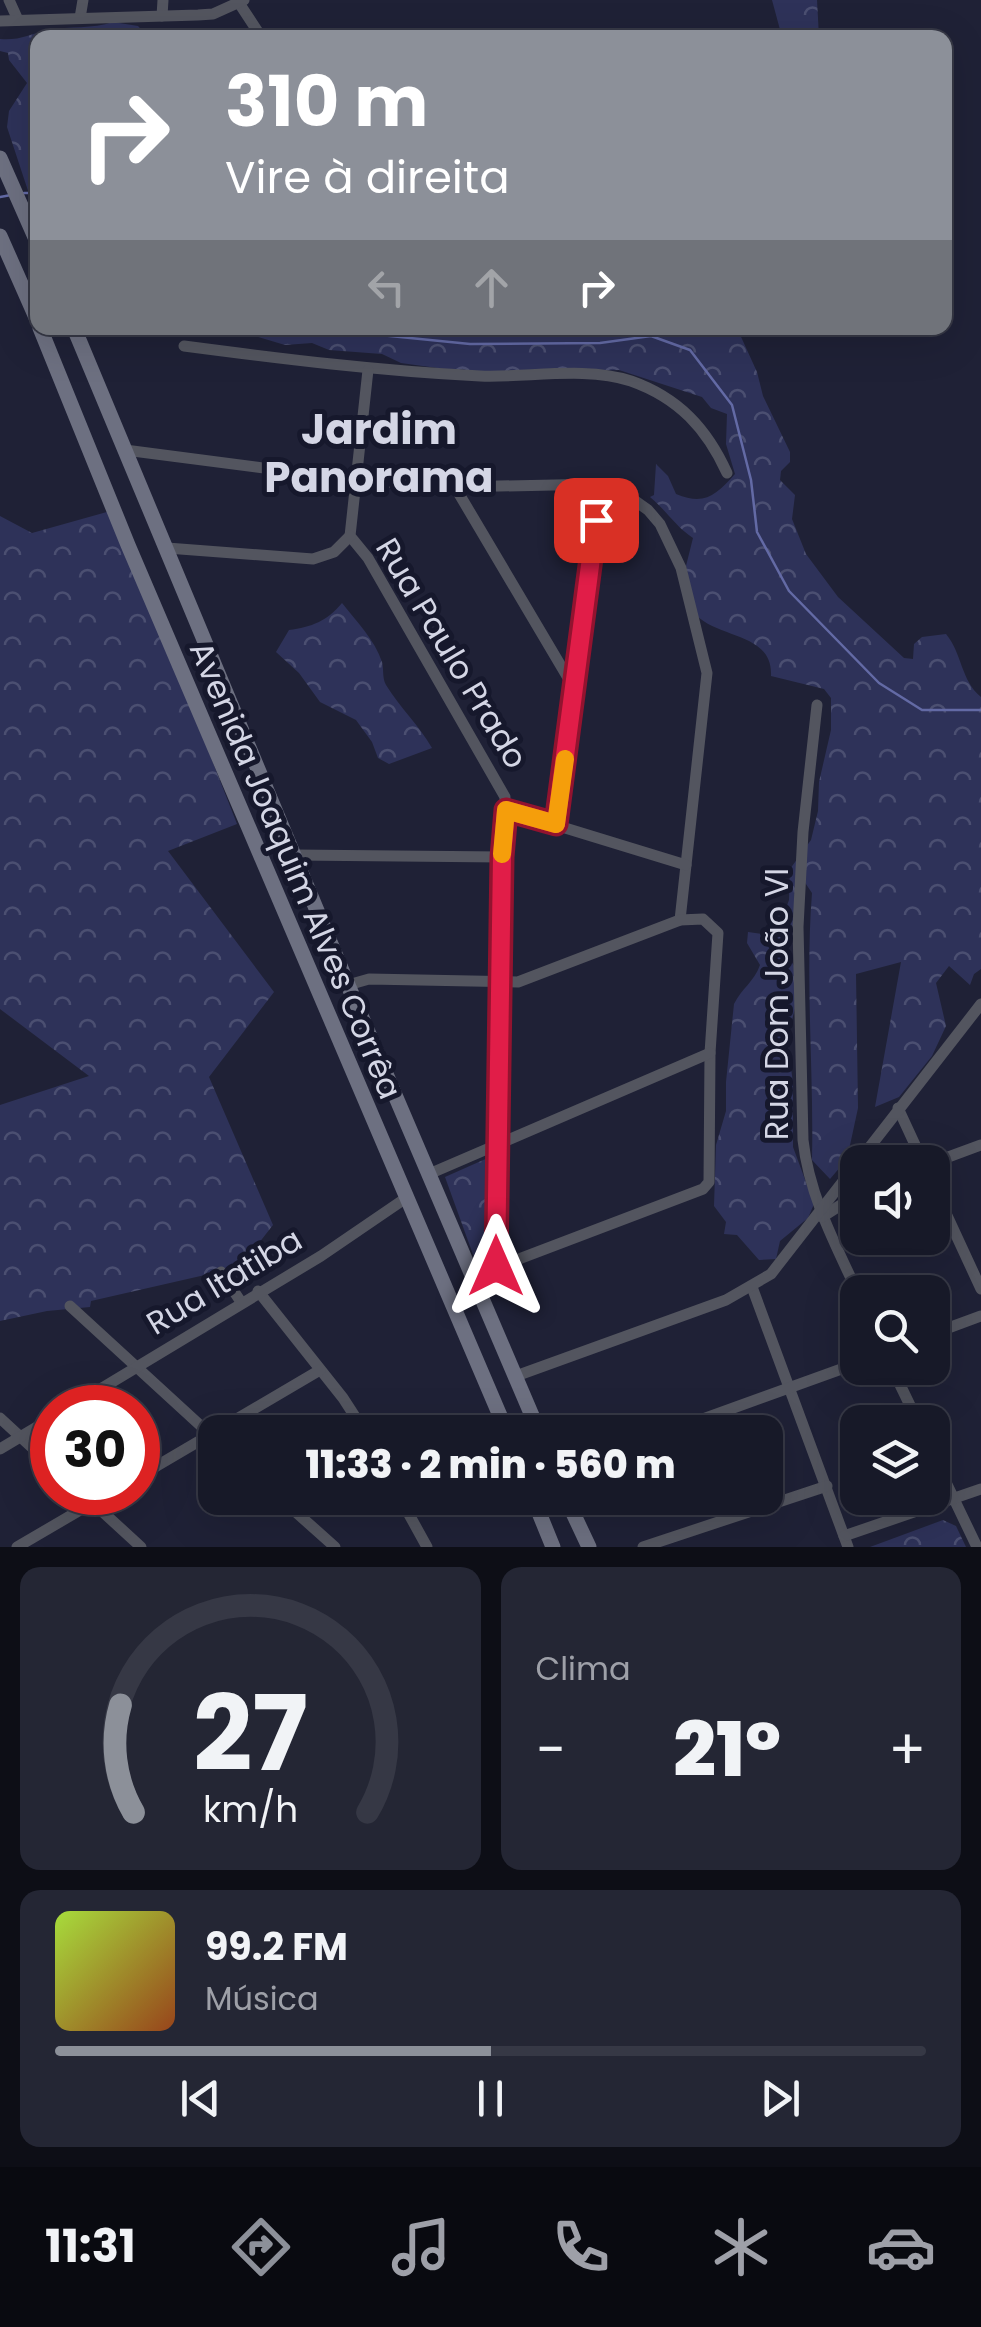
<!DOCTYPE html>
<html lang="pt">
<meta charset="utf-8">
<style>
body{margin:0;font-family:Poppins,sans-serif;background:#242634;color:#f1f3f6;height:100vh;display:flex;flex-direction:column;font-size:38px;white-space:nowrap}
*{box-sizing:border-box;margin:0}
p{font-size:32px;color:#9ea0a8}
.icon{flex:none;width:55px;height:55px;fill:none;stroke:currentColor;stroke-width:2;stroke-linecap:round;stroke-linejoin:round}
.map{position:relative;height:1547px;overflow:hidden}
.side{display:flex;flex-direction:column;gap:20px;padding:20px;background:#0d0e16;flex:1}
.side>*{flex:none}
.top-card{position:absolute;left:30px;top:30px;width:922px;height:305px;border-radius:20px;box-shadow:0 10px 40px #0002,0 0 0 2px #363845;background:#8c9099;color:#fff;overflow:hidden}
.buttons{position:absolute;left:840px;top:1145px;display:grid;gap:20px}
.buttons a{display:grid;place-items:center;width:110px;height:110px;border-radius:20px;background:#171928;box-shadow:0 10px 40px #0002,0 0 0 2px #363845;font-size:50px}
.speed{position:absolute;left:30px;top:1385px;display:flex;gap:20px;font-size:50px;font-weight:700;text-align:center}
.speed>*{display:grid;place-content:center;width:130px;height:130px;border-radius:50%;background:#171928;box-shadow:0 10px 40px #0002,0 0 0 2px #363845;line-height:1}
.speed .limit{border:15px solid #d22;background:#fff;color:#111}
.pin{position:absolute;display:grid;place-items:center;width:85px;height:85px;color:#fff;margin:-42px;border-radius:20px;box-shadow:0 5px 15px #0006}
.me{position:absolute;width:110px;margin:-55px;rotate:0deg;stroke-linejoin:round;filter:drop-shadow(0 0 8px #0008)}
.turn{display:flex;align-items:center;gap:35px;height:210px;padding:0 30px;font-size:45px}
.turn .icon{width:130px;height:130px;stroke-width:2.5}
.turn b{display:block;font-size:70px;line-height:85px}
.lanes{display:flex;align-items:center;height:95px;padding:0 30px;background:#0003;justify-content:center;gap:50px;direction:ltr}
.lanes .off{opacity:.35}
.big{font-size:75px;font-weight:800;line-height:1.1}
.side .widget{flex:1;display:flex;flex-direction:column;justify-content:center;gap:15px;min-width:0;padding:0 35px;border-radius:20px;background:#242634}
.side .dial{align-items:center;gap:0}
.dial svg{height:260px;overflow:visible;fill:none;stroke:#363845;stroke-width:7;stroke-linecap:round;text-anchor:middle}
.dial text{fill:#f1f3f6;stroke:none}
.song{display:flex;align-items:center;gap:30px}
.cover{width:120px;height:120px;border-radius:15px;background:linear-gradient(135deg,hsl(80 70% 55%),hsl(20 70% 35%))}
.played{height:10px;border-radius:5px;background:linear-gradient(90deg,#8c9099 50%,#363845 50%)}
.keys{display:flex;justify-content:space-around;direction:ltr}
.heat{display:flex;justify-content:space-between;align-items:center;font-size:55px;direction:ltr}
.side .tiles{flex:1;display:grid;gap:20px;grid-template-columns:1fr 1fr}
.widget:last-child{grid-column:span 2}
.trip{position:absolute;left:198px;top:1415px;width:585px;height:100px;border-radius:20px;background:#171928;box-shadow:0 10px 40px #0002,0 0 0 2px #363845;font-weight:800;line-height:100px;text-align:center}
.tabs{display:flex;height:160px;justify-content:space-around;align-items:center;background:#090a10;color:#9ea0a8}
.tabs .icon{width:70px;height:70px}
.tabs .selected{color:#8c9099}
.tabs b{font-size:45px;color:#f1f3f6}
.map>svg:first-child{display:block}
.forest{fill:url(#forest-crowns)}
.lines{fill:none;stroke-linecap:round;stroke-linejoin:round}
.stream{stroke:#636aa5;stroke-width:2.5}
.minor{stroke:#53555f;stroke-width:11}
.secondary{stroke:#6d7081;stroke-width:15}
.route-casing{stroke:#92132f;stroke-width:25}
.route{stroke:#e11d48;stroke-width:18}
.slow{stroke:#f59e0b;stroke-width:18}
.labels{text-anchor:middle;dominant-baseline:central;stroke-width:10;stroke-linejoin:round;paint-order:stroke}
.street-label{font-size:32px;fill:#d4d6e5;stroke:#16182c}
.district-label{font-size:42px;font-weight:bold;fill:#d4d6e5;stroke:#16182c}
</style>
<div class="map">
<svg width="981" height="1547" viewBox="0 0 981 1547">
<defs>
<pattern id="forest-crowns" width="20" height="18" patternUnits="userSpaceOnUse" patternTransform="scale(2.5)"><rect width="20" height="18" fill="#2e3259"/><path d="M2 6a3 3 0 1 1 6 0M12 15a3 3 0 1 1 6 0" fill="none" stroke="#4b4f71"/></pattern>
</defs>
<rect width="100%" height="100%" fill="#1f2136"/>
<g class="forest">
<path d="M772,0H817L819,37H782Z"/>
<path d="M113,22L138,26L148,37L38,38L37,211L34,209L7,127L9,111L27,83L9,60L8,53L0,51V39C19,41 30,34 48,30C71,26 92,29 113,22Z"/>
<path d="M246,328H737L757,372L763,396L790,452V462L781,471L780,480L795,495L792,519L806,554L838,597L904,658L913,659L914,644L922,637L946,634C962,653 961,681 981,697V969L974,974L970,985L949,966L936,983L946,1026L932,1056L899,1097L875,1107L901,962L856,974L858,1108L847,1159L830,1179L812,1160C814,1071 805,982 812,893L804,881L795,888L793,932L787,955L800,975L798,997L787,1039L793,1083V1147L814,1204L808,1218L780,1241L776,1259L759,1260L737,1235L724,1234L726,1222L714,1206L716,1145L726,1111V1082L734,1004C742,988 754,982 760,965L747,943L748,932L776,936L789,900L790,869L811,840L818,811L819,782L831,730V698L824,689L771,676C773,633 720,639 696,615L686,566L693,538C675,526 667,511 650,497L654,495L656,464L668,476L676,494C705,506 716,495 735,474L726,444L727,414L711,408L702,397L619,370L481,374L401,363L382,354L329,350L312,343L285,345L255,336Z"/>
<path d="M114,510L237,824L168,851L274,992L209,1077L273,1225L240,1267L91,1301L90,1307L47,1311L0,1321V1105L89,1076L0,1009V516L32,533Z"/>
<path d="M342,603C356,621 375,640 382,662C384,670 382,678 386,685C400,708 419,725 432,748L389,764L378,758L372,742L356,720L320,702L299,673L276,652L289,630C312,627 327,621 342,603Z"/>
<path d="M490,1157L485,1254L475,1260L445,1177Z"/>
<path d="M943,1520L956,1526L966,1547H870Z"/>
</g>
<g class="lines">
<g class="stream">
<path d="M24,193H38"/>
<path d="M0,197L11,195"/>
<path d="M353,328L380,335L470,344L600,343L651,336L690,350L732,405L751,480L757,532L789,591L879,683L922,710H981"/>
</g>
<g class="minor">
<path d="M9,0L18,20"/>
<path d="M239,3L262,38"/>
<path d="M162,16L163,0"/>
<path d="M80,18L83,0"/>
<path d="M0,21L198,15L213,14L244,0"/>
<path d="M184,346C283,359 380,371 480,376C528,378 585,366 631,381C679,398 707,429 727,473"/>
<path d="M368,370L350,536L368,558L505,797L496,1265"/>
<path d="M125,450L357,480L455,487L600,484L627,495L648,510L660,524L681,568L707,673L680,920"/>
<path d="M455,487L574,688"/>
<path d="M167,548L313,559L334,552L350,536"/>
<path d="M817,705L803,832L798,927L803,1140C809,1195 835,1244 858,1293"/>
<path d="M506,810L686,865"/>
<path d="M556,825L600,484"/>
<path d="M294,855L502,857"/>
<path d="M348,985L369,979L518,982L680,920L703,919L718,933L710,1053L709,1182L703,1189L474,1276"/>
<path d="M898,1108L923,1162"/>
<path d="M932,1163L981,1145"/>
<path d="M429,1174L710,1053"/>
<path d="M932,1183L981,1289"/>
<path d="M822,1217L858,1194"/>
<path d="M221,1272L241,1302"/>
<path d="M752,1287L848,1547"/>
<path d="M258,1291L343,1398L365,1432"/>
<path d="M70,1306L214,1438"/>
<path d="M932,1334L981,1316"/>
<path d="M892,1368L918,1422"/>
<path d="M516,1376L726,1300L771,1274L981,1004"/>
<path d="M69,1408L321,1256L406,1198"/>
<path d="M0,1418L52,1466"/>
<path d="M341,1432L359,1423"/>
<path d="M667,1432L858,1363"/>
<path d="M0,1449L52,1418"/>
<path d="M932,1453L977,1547"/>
<path d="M138,1477L320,1370"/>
<path d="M81,1492L141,1547"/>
<path d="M280,1498L335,1547"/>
<path d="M400,1498L427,1547"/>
<path d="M844,1536L981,1489"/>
<path d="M17,1547L111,1492"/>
<path d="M643,1547L827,1486"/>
</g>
<g class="secondary">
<path d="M0,158L38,244"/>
<path d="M0,236L38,322"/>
<path d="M40,328L128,545L507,1432"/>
<path d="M74,328L348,985L539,1432"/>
<path d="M533,1498L553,1547"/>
<path d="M566,1498L589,1547"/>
</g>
</g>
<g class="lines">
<defs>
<path id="route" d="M496,1266L502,857L506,810L556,824L596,520"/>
</defs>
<use href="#route" class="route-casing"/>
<use href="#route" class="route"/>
<path class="slow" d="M502,854L506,810L556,824L565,759"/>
</g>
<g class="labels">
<g class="street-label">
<text transform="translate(452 653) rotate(59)">Rua Paulo Prado</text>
<text transform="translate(296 870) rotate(67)">Avenida Joaquim Alves Corrêa</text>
<text transform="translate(776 1004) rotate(-90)">Rua Dom João VI</text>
<text transform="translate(224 1281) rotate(-31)">Rua Itatiba</text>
</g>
<g class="district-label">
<text x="379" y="429">Jardim<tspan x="379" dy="48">Panorama</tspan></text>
</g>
</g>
</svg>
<div class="buttons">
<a><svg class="icon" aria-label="sound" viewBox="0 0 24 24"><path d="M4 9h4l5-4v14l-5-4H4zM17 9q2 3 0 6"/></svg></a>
<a><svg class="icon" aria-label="search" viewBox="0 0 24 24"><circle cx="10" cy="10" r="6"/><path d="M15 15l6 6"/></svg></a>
<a><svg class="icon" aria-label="layers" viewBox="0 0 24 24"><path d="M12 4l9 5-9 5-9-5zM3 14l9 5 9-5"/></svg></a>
</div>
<div class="speed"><div class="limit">30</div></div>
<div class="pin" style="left:596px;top:520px;background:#d93025"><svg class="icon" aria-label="arrive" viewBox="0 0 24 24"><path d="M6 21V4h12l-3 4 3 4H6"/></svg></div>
<svg class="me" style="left:496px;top:1266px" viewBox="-20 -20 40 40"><path d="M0-17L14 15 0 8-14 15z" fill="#e11d48" stroke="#fff" stroke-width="4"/></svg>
<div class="trip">11:33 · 2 min · 560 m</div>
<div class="top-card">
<div class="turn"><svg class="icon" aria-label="right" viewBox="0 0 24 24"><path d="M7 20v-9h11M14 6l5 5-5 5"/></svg><div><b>310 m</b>Vire à direita</div></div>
<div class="lanes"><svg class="icon off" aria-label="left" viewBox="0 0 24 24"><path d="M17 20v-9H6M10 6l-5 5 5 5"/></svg><svg class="icon off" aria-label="ahead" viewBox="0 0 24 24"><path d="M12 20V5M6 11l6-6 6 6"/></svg><svg class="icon" aria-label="right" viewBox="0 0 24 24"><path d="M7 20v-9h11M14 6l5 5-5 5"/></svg></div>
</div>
</div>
<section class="side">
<div class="tiles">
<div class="widget dial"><svg viewBox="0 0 100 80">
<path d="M14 69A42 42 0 1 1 86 69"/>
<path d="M14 69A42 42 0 0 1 10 36" stroke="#8c9099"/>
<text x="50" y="56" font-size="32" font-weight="700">27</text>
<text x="50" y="72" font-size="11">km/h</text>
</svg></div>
<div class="widget"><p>Clima</p>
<div class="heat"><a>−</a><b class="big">21°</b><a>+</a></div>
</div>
<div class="widget">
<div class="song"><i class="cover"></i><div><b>99.2 FM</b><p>Música</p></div></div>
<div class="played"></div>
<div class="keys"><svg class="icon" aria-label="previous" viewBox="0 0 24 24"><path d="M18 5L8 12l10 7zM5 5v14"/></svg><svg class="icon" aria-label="pause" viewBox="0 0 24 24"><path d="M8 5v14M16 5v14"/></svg><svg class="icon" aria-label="next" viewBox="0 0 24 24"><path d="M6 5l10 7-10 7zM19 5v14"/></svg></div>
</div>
</div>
</section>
<nav class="tabs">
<b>11:31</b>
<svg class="icon selected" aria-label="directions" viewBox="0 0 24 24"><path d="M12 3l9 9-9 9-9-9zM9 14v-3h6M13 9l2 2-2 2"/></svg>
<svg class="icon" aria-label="music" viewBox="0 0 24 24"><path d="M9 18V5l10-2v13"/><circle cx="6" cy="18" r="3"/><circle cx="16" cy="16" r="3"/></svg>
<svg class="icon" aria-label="phone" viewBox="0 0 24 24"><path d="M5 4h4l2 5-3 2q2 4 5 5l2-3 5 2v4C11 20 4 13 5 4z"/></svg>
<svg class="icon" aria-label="climate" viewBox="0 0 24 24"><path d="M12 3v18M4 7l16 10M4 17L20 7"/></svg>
<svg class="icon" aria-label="car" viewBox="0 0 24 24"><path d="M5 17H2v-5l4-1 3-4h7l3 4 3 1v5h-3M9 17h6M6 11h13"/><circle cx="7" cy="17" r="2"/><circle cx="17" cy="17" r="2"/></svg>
</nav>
